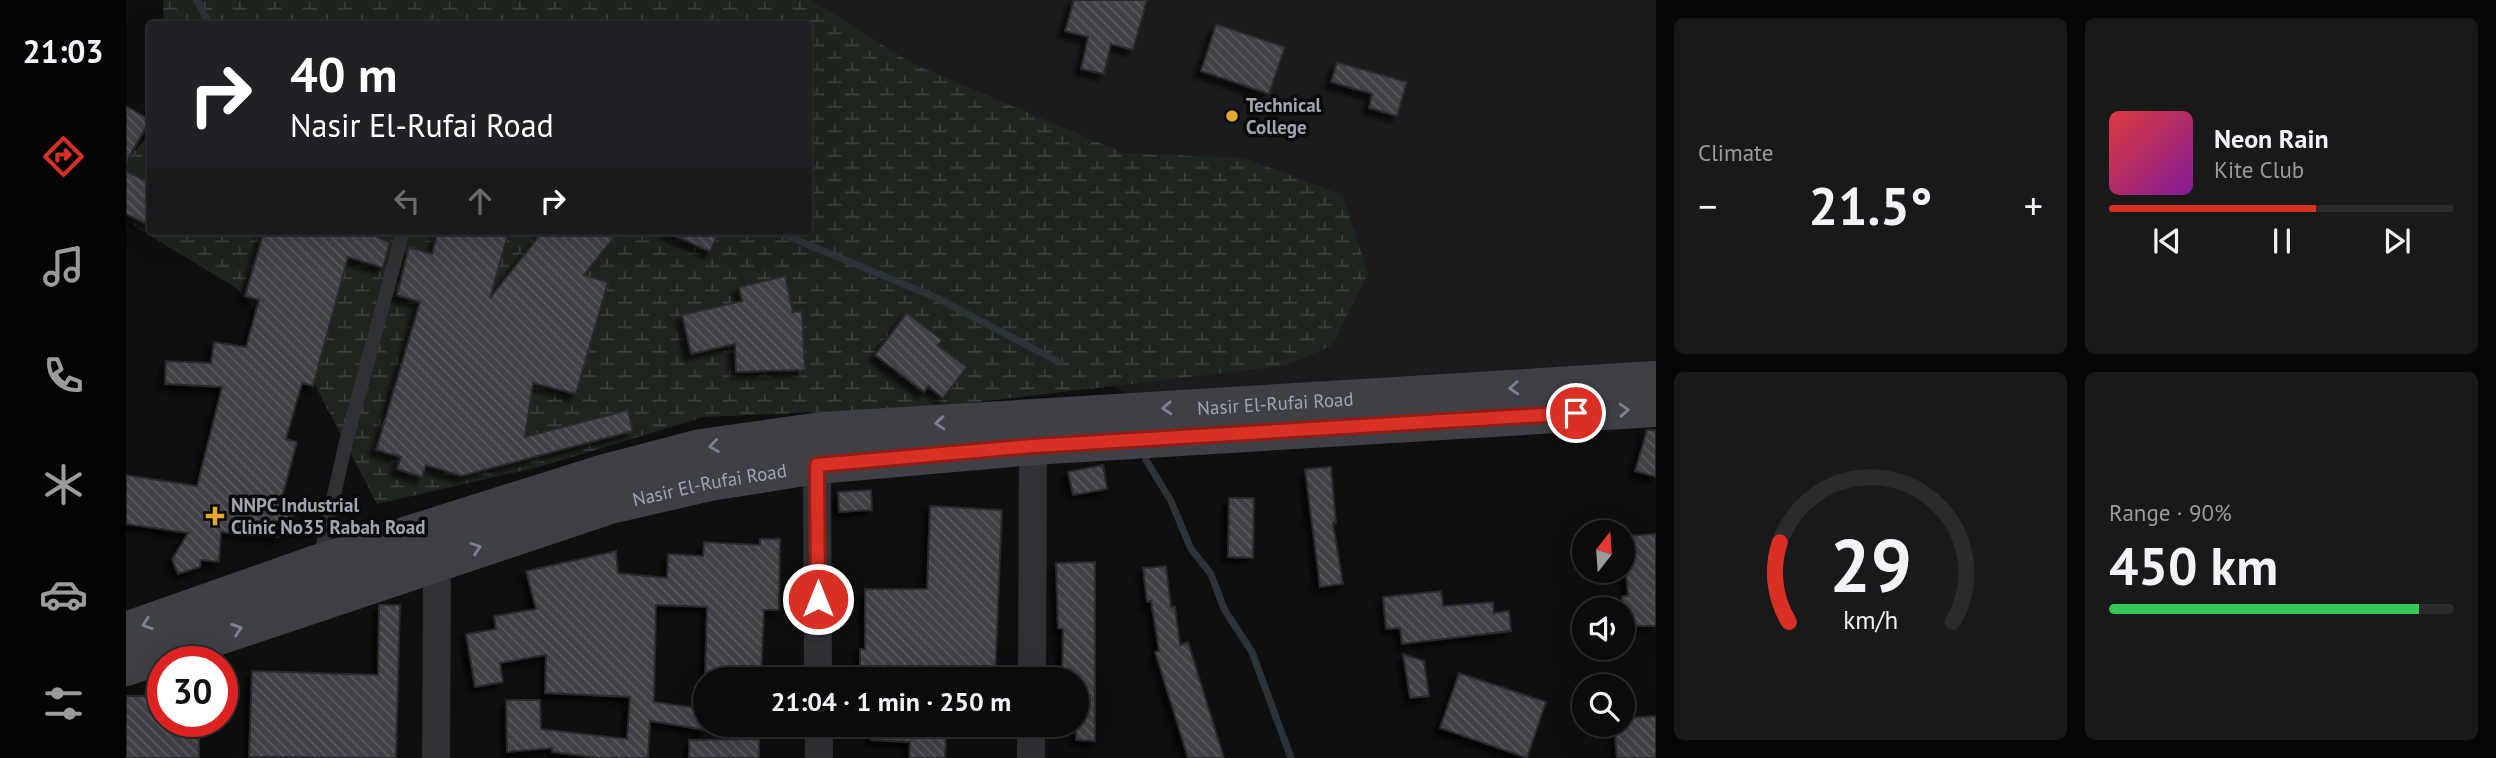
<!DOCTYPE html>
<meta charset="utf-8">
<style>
body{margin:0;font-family:"PT Sans",sans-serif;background:#19191a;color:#f1f3f6;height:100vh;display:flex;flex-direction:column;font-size:26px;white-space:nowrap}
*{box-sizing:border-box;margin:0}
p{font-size:23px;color:#9a9b9d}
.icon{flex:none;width:38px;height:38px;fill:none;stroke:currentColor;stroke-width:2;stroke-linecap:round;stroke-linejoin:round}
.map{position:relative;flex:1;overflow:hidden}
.sheet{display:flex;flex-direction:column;gap:18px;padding:18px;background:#060607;width:840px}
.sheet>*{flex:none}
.guide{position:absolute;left:21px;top:21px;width:665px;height:214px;border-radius:7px;box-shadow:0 7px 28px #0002,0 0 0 2px #2b2b2d;background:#202124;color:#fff;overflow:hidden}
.needle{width:46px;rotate:17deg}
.buttons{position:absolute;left:1446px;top:520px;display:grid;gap:14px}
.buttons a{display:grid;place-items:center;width:63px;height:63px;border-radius:50%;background:#0b0b0c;box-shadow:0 7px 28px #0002,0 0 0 2px #2b2b2d;font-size:35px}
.speed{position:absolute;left:21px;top:646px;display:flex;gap:14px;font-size:35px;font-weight:700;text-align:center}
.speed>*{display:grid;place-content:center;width:91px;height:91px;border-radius:50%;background:#0b0b0c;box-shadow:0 7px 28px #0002,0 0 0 2px #2b2b2d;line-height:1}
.speed .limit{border:10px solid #d22;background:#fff;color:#111}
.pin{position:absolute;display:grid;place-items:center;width:60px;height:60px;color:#fff;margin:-30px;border:4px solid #fff;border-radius:50%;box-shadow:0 2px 7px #0007}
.me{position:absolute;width:77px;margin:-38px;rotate:0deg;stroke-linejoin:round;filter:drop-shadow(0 0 5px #0008)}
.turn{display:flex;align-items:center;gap:24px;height:147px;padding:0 28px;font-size:32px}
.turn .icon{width:91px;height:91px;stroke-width:2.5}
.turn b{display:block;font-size:49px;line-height:60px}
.lanes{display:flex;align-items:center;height:66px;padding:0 28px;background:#0003;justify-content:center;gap:35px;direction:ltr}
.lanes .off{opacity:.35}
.big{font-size:52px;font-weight:700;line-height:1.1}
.sheet .card{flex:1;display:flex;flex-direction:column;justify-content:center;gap:10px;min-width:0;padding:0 24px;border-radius:10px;background:#19191a}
.sheet .dial{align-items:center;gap:0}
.dial svg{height:182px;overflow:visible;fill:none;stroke:#2b2b2d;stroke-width:7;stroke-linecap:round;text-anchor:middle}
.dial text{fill:#f1f3f6;stroke:none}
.song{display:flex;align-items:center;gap:21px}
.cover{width:84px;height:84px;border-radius:10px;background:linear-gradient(135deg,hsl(0 70% 55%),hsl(290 70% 35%))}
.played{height:7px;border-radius:4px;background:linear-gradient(90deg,#d93025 60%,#2b2b2d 60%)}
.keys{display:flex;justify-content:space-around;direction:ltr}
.heat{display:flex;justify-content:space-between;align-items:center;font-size:38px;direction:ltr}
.charge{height:10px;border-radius:5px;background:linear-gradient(90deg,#34c759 90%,#2b2b2d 0)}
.sheet .tiles{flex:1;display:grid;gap:18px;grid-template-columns:repeat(2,1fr)}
.trip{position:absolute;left:567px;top:667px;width:396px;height:70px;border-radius:35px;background:#0b0b0c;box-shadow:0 7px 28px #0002,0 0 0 2px #2b2b2d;font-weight:700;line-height:70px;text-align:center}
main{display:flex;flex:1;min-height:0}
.dock{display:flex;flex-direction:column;width:126px;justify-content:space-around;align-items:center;background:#040405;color:#9a9b9d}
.dock .icon{width:49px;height:49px}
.dock .current{color:#d93025}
.dock b{font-size:32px;color:#f1f3f6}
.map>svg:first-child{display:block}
.built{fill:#1b1b1d}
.wetland{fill:url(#wetland-marsh)}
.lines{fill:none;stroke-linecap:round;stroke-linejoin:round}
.stream{stroke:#2c3339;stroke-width:7}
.building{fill:url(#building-back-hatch);stroke:#29292c;stroke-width:2;filter:url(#shadow)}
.lane{stroke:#303135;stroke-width:14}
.street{stroke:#303135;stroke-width:28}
.secondary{stroke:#3e4045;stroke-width:38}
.oneway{stroke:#7e828b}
.route-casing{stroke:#8d1f18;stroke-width:18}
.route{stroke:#d93025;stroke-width:12}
.poi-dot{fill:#e3a933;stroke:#0a0a0b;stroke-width:2.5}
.labels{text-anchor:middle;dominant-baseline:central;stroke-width:7;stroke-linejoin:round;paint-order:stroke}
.poi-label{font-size:19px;font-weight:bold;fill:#a1a5b0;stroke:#0a0a0b;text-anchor:start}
.street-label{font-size:19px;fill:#a1a5b0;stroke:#0a0a0b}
</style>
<main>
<nav class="dock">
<b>21:03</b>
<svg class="icon current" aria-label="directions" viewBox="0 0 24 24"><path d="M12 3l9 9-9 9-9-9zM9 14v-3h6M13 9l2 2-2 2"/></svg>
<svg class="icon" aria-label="music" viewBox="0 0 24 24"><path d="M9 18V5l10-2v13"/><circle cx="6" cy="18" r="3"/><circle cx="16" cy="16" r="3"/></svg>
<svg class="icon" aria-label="phone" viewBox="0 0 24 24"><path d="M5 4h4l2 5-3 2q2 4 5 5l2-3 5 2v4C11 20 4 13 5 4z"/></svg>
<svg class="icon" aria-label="climate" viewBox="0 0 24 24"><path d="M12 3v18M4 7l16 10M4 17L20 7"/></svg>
<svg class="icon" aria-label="car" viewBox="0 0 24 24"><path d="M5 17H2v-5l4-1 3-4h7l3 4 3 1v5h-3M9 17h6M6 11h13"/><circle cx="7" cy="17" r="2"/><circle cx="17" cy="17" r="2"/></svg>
<svg class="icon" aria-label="filters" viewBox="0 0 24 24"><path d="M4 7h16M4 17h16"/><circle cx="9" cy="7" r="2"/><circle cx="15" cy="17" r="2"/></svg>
</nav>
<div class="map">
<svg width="1530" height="758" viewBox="0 0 1530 758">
<defs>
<pattern id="wetland-marsh" width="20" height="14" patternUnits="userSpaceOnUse" patternTransform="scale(1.75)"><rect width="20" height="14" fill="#1e241e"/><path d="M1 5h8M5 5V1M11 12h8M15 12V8" fill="none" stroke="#3c413c"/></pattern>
<pattern id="building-back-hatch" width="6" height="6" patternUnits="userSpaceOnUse" patternTransform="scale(1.75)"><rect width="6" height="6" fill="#404146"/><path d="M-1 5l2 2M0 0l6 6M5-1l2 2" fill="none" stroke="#58595e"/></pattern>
<filter id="shadow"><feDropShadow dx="-6" dy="6" stdDeviation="2" flood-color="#0009"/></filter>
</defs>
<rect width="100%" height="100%" fill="#0f0f10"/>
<path class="built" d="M204,0H1530V365L1003,395L883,328L682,24Z"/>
<path class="wetland" d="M37,0H685L785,63L997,153L1118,158L1216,195L1242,273L1206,346L1157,366L810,407L578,417L413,467L251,504L178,364L110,288L0,221V160L24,134V231H682V24H38Z"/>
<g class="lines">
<g class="stream">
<path d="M71,0L83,24"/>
<path d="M649,231L811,298L933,362"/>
<path d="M1020,460L1045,501L1065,549L1085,574L1098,609L1126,652L1165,758"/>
</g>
</g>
<g class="building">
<path d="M948,0H1021L1007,50L985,44L978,74L955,69L962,37L939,31Z"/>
<path d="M1090,24L1159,47L1143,94L1075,71Z"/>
<path d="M1211,62L1281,82L1271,116L1243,108L1246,94L1205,82Z"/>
<path d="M0,106L24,120L0,163Z"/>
<path d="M0,171L24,183V226L0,214Z"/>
<path d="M138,231H218L233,235L237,231L264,242L257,268L222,257L187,386L176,383L160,439L171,442L153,509L169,510L166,531L154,530V537L95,532L93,562L75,560L74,567L52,574L46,559L62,533L0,524V475L71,486L96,387L39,384L40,361L85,363L88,342L120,347L133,300L119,296Z"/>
<path d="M312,231H383L364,298L417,231H493L458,275L482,282L450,394L407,383L399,437L502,410L507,431L335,476L300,465L296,477L271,469L275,457L250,450L294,302L271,295L283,247L306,254Z"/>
<path d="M539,231H594L584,252Z"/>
<path d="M659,276L667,312L676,311L679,370L610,372L609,344L565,354L556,315L616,301L613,287Z"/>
<path d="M781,313L816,340L812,345L841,367L817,398L802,386L798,392L749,355Z"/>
<path d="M1521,430H1530V477L1509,471Z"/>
<path d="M977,465L981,489L947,495L942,472Z"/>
<path d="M1205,467L1210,523H1207L1217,584L1194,587L1179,469Z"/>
<path d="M745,490L746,510L713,512L712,492Z"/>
<path d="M1103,498H1128L1127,558L1102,557Z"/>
<path d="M804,506L876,510L869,679H734V649H739V589H801Z"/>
<path d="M1530,534V626H1496V596H1502L1497,536Z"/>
<path d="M634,539H654L653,610H638L635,679H579L581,607L530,605L528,702L579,709V730L524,721L522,758H473L426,752V748L381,752L380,700H414L415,729L501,739L504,697L419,693L420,655L374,663L377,682L349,687L340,634L370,629L368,616L410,609L400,571L490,551L492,573L541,578L542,554L577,556L578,542L634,545Z"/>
<path d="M969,562V741L950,740V679H936L937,629L932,628L930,563Z"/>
<path d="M1040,566L1045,607H1049L1054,645L1062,642L1098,758H1062L1029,652L1033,651L1025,601L1021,602L1017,568Z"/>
<path d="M1315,591L1317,606L1367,602L1368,613L1383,611L1385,631L1276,644L1274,628L1260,629L1257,597Z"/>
<path d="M253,605H274L270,758L123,757L126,671L252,675Z"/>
<path d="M1277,654L1298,661L1303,696L1284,698Z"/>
<path d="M1333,673L1420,702L1401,758L1314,728Z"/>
<path d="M0,696H37V721H73V758H0Z"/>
<path d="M1530,716V758H1491L1488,724H1496V718Z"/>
<path d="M746,724H821L819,758H783L784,742L745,740Z"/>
<path d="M633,739V758H563V740Z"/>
</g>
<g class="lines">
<path class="lane" d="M194,558L220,442L277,231"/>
<g class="street">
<path d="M691,465L692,679"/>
<path d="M906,679L907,446"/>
<path d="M693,724V758"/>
<path d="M310,758L311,561"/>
<path d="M905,758V724"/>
</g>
<g class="secondary">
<path id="s1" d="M0,631L193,563L472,475L575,448L695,431L1530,380"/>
<path id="s2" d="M0,667L484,505L584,482L691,465L907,446L1530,408"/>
</g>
</g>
<defs><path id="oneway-chevron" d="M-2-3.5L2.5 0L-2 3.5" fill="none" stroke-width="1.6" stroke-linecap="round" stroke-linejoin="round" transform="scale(1.75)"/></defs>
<g class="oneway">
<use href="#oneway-chevron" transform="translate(1388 388) rotate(177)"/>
<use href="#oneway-chevron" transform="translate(1041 408) rotate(177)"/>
<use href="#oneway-chevron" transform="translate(1498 410) rotate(-4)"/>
<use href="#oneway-chevron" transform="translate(814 423) rotate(176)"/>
<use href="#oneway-chevron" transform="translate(588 446) rotate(172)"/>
<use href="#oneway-chevron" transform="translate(350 548) rotate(-18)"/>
<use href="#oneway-chevron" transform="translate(21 624) rotate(161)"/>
<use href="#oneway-chevron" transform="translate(111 629) rotate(-19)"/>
</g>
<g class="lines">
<defs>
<path id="route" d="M692,599L691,465L907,446L1450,413"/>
</defs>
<use href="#route" class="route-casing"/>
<use href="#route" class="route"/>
</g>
<g class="poi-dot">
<circle cx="1106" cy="116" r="7"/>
<path d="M85.5 505.5h7v7h7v7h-7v7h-7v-7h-7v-7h7z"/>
</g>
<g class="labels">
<g class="poi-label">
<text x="1120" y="105">Technical<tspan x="1120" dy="22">College</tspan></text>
<text x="105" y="505">NNPC Industrial<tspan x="105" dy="22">Clinic No35 Rabah Road</tspan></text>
</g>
<g class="street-label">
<text stroke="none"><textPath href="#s1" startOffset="1180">Nasir El-Rufai Road</textPath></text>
<text stroke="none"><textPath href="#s2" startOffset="612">Nasir El-Rufai Road</textPath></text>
</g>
</g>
</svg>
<div class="buttons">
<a><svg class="needle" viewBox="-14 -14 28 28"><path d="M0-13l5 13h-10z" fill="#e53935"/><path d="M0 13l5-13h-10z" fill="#9a9b9d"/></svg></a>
<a><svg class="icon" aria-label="sound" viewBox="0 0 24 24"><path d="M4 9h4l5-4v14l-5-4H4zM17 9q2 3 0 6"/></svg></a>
<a><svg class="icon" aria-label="search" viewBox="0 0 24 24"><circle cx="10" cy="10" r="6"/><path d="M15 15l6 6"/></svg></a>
</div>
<div class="speed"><div class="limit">30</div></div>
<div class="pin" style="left:1450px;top:413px;background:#d93025"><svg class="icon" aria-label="arrive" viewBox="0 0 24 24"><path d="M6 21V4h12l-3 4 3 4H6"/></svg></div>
<svg class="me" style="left:692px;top:599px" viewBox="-20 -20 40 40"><circle r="17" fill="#d93025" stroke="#fff" stroke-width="3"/><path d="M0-11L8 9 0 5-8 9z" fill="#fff"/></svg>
<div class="trip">21:04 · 1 min · 250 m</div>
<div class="guide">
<div class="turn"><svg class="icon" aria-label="right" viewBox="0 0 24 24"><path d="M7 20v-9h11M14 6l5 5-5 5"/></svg><div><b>40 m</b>Nasir El-Rufai Road</div></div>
<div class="lanes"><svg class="icon off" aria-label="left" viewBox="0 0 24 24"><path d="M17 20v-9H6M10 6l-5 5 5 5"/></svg><svg class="icon off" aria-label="ahead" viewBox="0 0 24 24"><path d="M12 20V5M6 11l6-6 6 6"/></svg><svg class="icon" aria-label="right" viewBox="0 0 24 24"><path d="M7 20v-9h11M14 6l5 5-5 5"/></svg></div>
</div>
</div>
<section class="sheet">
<div class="tiles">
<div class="card"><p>Climate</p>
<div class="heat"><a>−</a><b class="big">21.5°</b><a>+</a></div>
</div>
<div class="card">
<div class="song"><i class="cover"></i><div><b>Neon Rain</b><p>Kite Club</p></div></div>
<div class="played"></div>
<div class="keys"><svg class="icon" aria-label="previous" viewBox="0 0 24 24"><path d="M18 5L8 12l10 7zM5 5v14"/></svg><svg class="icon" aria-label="pause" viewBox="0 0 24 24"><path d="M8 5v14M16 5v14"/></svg><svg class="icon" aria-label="next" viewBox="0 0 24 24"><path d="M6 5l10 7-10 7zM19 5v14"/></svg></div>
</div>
<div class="card dial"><svg viewBox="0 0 100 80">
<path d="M14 69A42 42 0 1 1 86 69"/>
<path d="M14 69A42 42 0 0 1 10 34" stroke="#d93025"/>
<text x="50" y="56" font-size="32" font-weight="700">29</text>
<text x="50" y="72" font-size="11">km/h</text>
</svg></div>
<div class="card"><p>Range · 90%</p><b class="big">450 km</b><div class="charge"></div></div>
</div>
</section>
</main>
